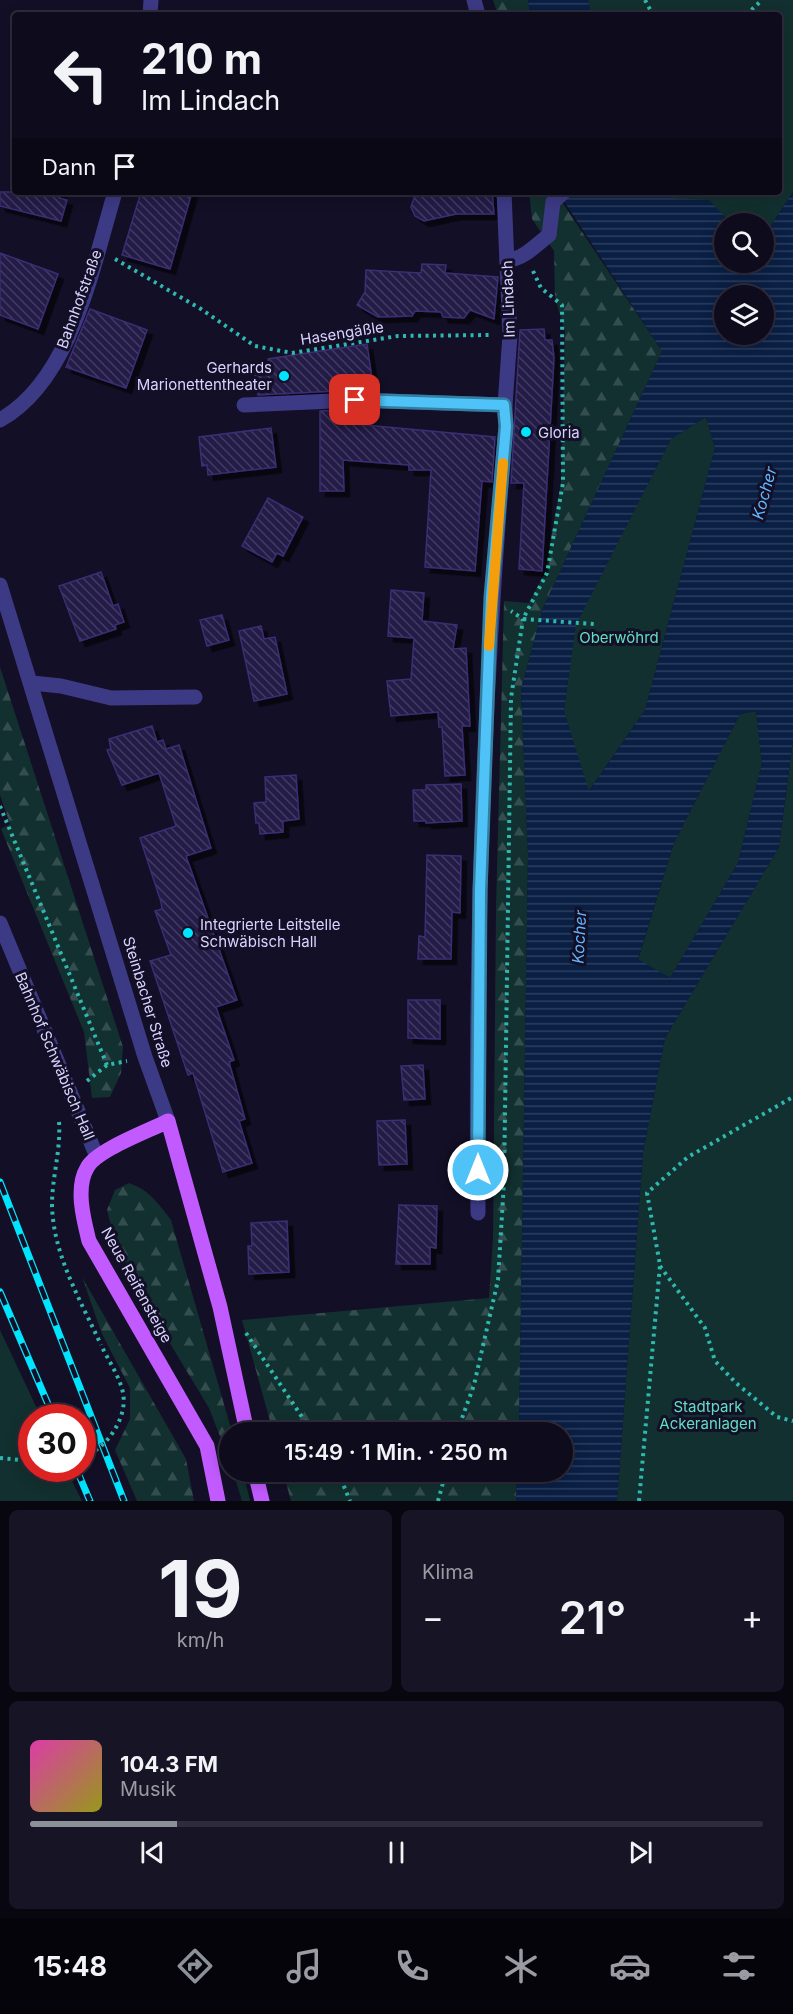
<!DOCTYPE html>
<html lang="de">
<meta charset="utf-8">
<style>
body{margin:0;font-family:Inter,sans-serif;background:#171425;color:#f1f3f6;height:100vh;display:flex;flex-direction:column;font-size:22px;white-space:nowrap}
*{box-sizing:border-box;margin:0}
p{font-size:20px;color:#9b9ba3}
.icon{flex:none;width:33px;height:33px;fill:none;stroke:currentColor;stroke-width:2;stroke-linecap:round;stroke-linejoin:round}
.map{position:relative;height:1501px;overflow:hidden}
.sheet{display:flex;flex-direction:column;gap:9px;padding:9px;background:#08060f;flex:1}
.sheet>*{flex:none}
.hud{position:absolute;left:12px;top:12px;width:770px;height:183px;border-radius:6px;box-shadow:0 3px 15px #0003,0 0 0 2px #2e2b3b;background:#0e0b1c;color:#f1f3f6;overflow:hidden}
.buttons{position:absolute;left:714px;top:213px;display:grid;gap:12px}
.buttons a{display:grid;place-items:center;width:60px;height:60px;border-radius:50%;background:#0e0b1c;box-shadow:0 3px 15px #0003,0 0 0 2px #2e2b3b;font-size:30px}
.speed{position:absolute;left:18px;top:1404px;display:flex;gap:12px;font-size:30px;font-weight:700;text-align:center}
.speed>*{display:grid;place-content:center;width:78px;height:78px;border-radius:50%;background:#0e0b1c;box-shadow:0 3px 15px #0003,0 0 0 2px #2e2b3b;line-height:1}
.speed .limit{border:9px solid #d22;background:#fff;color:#111}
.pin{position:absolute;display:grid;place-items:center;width:51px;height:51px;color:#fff;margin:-26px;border-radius:12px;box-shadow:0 3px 9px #0006}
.me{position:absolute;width:66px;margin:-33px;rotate:0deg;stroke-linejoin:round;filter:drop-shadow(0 0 4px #0008)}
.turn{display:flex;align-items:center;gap:21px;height:126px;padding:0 30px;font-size:27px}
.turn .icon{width:78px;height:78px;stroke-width:2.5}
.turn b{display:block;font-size:42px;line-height:51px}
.then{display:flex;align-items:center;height:57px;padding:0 30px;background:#0003;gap:12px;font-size:22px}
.big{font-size:45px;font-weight:600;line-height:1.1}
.sheet .tile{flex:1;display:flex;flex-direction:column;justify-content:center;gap:9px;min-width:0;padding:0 21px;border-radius:9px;background:#171425}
.sheet .dial{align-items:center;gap:0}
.dial b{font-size:78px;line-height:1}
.song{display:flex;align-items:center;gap:18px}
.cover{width:72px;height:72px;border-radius:9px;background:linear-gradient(135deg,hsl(320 70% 55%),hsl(60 70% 35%))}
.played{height:6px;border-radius:3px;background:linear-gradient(90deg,#8c9099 20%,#2e2b3b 20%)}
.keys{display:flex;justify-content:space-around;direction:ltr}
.heat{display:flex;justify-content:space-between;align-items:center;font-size:33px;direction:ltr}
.sheet .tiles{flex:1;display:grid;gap:9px;grid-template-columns:1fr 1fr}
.tile:last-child{grid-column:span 2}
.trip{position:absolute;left:219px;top:1422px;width:354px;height:60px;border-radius:30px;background:#0e0b1c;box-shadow:0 3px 15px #0003,0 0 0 2px #2e2b3b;font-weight:600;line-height:60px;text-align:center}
.tab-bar{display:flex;height:96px;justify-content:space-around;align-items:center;background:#06040b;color:#9b9ba3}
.tab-bar .icon{width:42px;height:42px}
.tab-bar .active{color:#8c9099}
.tab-bar b{font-size:27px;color:#f1f3f6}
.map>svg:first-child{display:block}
.green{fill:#12302f}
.forest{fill:url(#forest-firs)}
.water{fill:url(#water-rules);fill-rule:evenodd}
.building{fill:url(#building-back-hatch);stroke:#3b2d73;stroke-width:1.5;filter:url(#shadow)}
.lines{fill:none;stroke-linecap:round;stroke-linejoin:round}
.path{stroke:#2fb8b0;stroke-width:4;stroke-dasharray:3 4.5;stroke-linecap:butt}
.minor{stroke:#3d3a85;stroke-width:15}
.major{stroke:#c25bff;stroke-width:15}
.rail-casing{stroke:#00e5ff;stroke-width:7}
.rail{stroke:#130f26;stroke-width:4.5;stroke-dasharray:14;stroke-linecap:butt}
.path-bridge{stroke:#2fb8b0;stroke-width:4;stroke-dasharray:3 4.5;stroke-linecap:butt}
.route-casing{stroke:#337fa1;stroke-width:15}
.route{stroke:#4fc3f7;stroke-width:10}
.slow{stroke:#f59e0b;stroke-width:10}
.poi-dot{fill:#00e5ff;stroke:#130f26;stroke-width:2}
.labels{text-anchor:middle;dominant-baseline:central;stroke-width:6;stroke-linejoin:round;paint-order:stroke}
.street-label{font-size:15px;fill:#d9d4ff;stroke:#130f26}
.poi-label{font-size:15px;fill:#d9d4ff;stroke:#130f26;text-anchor:start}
.park-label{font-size:15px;fill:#5fe0c0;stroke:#130f26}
.water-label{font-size:16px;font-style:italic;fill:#62b6ff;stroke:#130f26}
</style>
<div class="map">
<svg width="793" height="1501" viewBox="0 0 793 1501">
<defs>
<pattern id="forest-firs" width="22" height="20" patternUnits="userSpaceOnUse" patternTransform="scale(1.5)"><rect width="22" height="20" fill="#12302f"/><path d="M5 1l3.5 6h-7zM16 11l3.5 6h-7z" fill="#344d4e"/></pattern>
<pattern id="water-rules" width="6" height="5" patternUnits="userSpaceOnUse" patternTransform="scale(1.5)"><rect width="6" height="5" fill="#0a1f44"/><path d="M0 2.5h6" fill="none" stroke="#2d3f60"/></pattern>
<pattern id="building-back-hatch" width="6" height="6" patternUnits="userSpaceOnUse" patternTransform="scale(1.5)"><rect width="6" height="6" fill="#241b47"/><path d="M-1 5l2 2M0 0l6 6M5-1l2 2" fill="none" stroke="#433b63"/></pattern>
<filter id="shadow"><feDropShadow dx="5.5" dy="5.5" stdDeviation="0" flood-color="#0009"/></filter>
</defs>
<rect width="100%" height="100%" fill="#130f26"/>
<g class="green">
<path d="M588,0H793V192L764,236V224L731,223L709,201L671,198L666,192H778V15H591Z"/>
<path d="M706,417L715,448L645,710L588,792L564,711L575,625L671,439Z"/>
<path d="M756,711L762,763L738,863L670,978L638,960L674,843L740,714Z"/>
<path d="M793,741V1501H617L643,1152L665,1038L779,847Z"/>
<path d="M0,1330L41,1417L32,1418V1468L66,1469L82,1501H0Z"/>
</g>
<g class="forest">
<path d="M493,0H528L530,15H498Z"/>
<path d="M529,192H558L564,205L662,351L543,608L521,689L528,855L519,1432H273L242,1320L489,1298L493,1239L496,908L504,601L529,603L545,573L561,483L565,331L555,298L554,251L532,219Z"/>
<path d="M0,667L123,1047L121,1073L110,1097L92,1098L84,1032L1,829L10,824L0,795Z"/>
<path d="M129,1183C149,1190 158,1203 171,1220L232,1432H230L229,1460L209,1408L151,1312L116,1245L107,1210L115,1190Z"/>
<path d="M82,1277L186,1459L194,1501H137L115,1450L130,1419V1388L102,1334Z"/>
<path d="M233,1472H243L250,1501H242Z"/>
<path d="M283,1472H517L516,1501H291Z"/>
</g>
<g class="water">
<path d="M528,0H588L591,15H530Z"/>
<path d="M558,192H666L671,198L709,200L731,223L724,224V262H764V236L793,192V741L779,847L665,1038L643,1152L617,1501H516L517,1472H562V1432H519L528,855L521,689L543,608L662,351ZM724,296H764V334H724ZM706,417L715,448L645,710L589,791L564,711L576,625L671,439ZM756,711L762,763L738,863L670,978L638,959L674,843L740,714Z"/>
</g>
<g class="building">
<path d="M0,192H61L59,198L67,200L61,221L0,206Z"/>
<path d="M141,192H192L170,269L122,255Z"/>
<path d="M422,192L445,195L444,192H492L494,214H456L424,221L415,216L411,207L414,198Z"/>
<path d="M0,253L58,274L38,329L0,315Z"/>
<path d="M422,264L446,265L445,273L498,277L494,319L470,310L464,318L443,317L441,312L415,311L412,316L378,317L357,305L365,292L366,270L421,273Z"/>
<path d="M90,309L147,330L126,388L66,367Z"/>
<path d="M544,329L545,340H552L554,358L542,571L519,569L524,483H511L520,330Z"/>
<path d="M367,344L373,386L354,388V390L258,395L255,375L270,372L268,359Z"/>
<path d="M354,410V424L495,437L492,482L482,481L475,571L425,567L431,470H409V465L343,460L344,491H320V411Z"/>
<path d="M271,428L276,467L208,475L207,465L202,466L199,437Z"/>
<path d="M268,498L303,517L283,556L277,553L272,562L242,546Z"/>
<path d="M101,572L113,606L118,604L124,622L115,625L116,629L80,641L59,586Z"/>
<path d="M391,590L424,593L422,621L457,625L453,649L466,648L470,726H462L465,775L445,776L442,727H439L438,712L391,716L387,681L411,679L414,638L388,636Z"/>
<path d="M222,615L229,640L207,646L200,620Z"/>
<path d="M261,626L264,639L275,637L287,694L254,701L239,631Z"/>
<path d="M152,726L157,742L163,740L166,749L179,745L211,848L186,856L237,1000L216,1007L234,1060L229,1062L245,1119L239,1121L252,1163L223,1172L193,1073L188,1075L150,961L171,955L155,911L162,909L161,902L140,838L176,826L159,773L122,785L107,750L111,749L109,739Z"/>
<path d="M296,775L299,819L283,821V832L260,834L259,823H256L254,803L266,802L265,777Z"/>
<path d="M461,784L462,821L426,823V821H414L413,790H426V785Z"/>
<path d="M427,855L461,856L460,913L452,912L451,959H418L419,936L425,937Z"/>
<path d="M408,1000H440V1039L408,1038Z"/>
<path d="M423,1065L425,1099L404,1100L401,1066Z"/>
<path d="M405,1120L407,1164L379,1165L377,1121Z"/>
<path d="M399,1205L437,1206L436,1248L430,1247V1264H396Z"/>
<path d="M287,1221L289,1272L249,1274L248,1246H252L251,1223Z"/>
</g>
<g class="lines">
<g class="path">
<path d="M645,0L653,15"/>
<path d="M746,15L762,0"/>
<path d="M115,259L201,309L255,346L292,353L398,336L492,335"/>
<path d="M533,271L541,288L562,305L563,483L547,573L523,619L594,624"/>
<path d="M0,806L107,1065"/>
<path d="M87,1081L107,1065L127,1061"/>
<path d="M59,1122C61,1150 52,1177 52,1205C53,1255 81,1301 101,1345"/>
<path d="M660,1266L705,1328L715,1361L736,1383L777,1417L793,1421"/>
<path d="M246,1333L312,1432"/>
<path d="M457,1432L474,1385L498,1280L504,1182L511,698L523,619L511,611"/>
<path d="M0,1458L32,1461"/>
<path d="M338,1472L350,1501"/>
<path d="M438,1501L446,1472"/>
<path d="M639,1501L660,1265L647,1193L688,1157L793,1097"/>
</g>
<g class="minor">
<path d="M474,0L478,15"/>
<path d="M150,15L151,0"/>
<path d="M507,260C523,260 537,244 549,235L553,202L564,192"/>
<path d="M244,405L355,400L505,405"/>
<path d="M0,420C72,380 93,265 115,192"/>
<path d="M0,585L145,1057L168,1121"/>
<path d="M32,683L61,686L111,698L195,697"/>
<path d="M0,923L97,1157"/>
<path d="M478,1213C475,951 483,688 506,426L505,405L510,335L504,192"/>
</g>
<g class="major">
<path d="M255,1472L262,1501"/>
<path d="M218,1501L207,1446L89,1241C84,1221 75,1188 87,1168C96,1150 149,1131 168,1121L220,1307L247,1432"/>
</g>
<defs>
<g id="rail">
<path d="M0,1182L124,1501"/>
<path d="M0,1292L54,1418"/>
<path d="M76,1468L90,1501"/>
</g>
</defs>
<use href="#rail" class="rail-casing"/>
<use href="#rail" class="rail"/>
<path class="path-bridge" d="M82,1457C106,1450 128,1418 123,1393C120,1377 108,1360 101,1345"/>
</g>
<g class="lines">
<defs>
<path id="route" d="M355,400L504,405L506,426L491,597L480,891L478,1170"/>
</defs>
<use href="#route" class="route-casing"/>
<use href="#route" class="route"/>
<path class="slow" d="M489,646L503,463"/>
</g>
<g class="poi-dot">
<circle cx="284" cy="376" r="6"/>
<circle cx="526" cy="432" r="6"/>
<circle cx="188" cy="933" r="6"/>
</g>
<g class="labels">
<g class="street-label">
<text transform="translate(79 299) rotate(-70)">Bahnhofstraße</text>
<text transform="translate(508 299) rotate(-92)">Im Lindach</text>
<text transform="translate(342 333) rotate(-9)">Hasengäßle</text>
<text transform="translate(148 1002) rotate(73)">Steinbacher Straße</text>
<text transform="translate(55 1056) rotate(67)">Bahnhof Schwäbisch Hall</text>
<text transform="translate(137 1285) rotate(61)">Neue Reifensteige</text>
</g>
<g class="poi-label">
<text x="272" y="367" text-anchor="end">Gerhards<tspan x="272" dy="17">Marionettentheater</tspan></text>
<text x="538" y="432">Gloria</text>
<text x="200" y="924">Integrierte Leitstelle<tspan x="200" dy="17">Schwäbisch Hall</tspan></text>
</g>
<g class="park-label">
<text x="619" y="637">Oberwöhrd</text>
<text x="708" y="1406">Stadtpark<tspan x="708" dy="17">Ackeranlagen</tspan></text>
</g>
<g class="water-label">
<text transform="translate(764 493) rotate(-75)">Kocher</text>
<text transform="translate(579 937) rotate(-87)">Kocher</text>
</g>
</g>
</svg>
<div class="buttons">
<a><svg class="icon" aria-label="search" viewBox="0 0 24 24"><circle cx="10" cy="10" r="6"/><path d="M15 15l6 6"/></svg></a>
<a><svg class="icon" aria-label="layers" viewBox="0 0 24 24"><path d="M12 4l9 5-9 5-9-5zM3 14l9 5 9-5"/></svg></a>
</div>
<div class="speed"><div class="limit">30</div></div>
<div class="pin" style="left:355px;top:400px;background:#d93025"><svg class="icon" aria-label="arrive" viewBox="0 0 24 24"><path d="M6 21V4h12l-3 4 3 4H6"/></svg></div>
<svg class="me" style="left:478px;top:1170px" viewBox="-20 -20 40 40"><circle r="17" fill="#4fc3f7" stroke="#fff" stroke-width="3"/><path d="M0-11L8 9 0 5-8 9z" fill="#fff"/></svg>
<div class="trip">15:49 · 1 Min. · 250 m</div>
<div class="hud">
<div class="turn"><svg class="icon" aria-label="left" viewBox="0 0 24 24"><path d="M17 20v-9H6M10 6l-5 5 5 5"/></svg><div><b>210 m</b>Im Lindach</div></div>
<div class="then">Dann<svg class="icon" aria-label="arrive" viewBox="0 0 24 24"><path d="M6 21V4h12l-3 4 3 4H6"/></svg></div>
</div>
</div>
<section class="sheet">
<div class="tiles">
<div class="tile dial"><b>19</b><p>km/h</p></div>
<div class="tile"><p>Klima</p>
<div class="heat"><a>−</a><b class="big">21°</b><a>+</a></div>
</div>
<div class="tile">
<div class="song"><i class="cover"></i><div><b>104.3 FM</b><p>Musik</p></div></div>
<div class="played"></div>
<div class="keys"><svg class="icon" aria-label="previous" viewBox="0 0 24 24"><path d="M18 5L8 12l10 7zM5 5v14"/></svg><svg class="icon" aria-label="pause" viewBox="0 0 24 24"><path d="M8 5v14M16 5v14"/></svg><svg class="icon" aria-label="next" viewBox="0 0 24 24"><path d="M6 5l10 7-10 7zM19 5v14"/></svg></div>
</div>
</div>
</section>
<nav class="tab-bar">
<b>15:48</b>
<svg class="icon active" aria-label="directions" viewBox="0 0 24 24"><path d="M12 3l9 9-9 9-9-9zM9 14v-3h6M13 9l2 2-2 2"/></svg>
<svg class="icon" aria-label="music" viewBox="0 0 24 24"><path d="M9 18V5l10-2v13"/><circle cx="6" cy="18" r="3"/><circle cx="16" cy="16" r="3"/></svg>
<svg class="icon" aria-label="phone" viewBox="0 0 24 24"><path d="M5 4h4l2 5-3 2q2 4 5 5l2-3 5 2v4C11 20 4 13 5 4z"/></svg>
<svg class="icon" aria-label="climate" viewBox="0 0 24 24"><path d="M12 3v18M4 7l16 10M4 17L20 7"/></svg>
<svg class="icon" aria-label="car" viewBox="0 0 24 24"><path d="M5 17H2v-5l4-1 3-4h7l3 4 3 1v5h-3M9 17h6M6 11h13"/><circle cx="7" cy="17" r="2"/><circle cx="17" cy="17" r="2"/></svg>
<svg class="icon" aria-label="filters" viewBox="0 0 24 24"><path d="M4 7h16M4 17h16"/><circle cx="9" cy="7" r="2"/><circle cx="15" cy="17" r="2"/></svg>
</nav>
